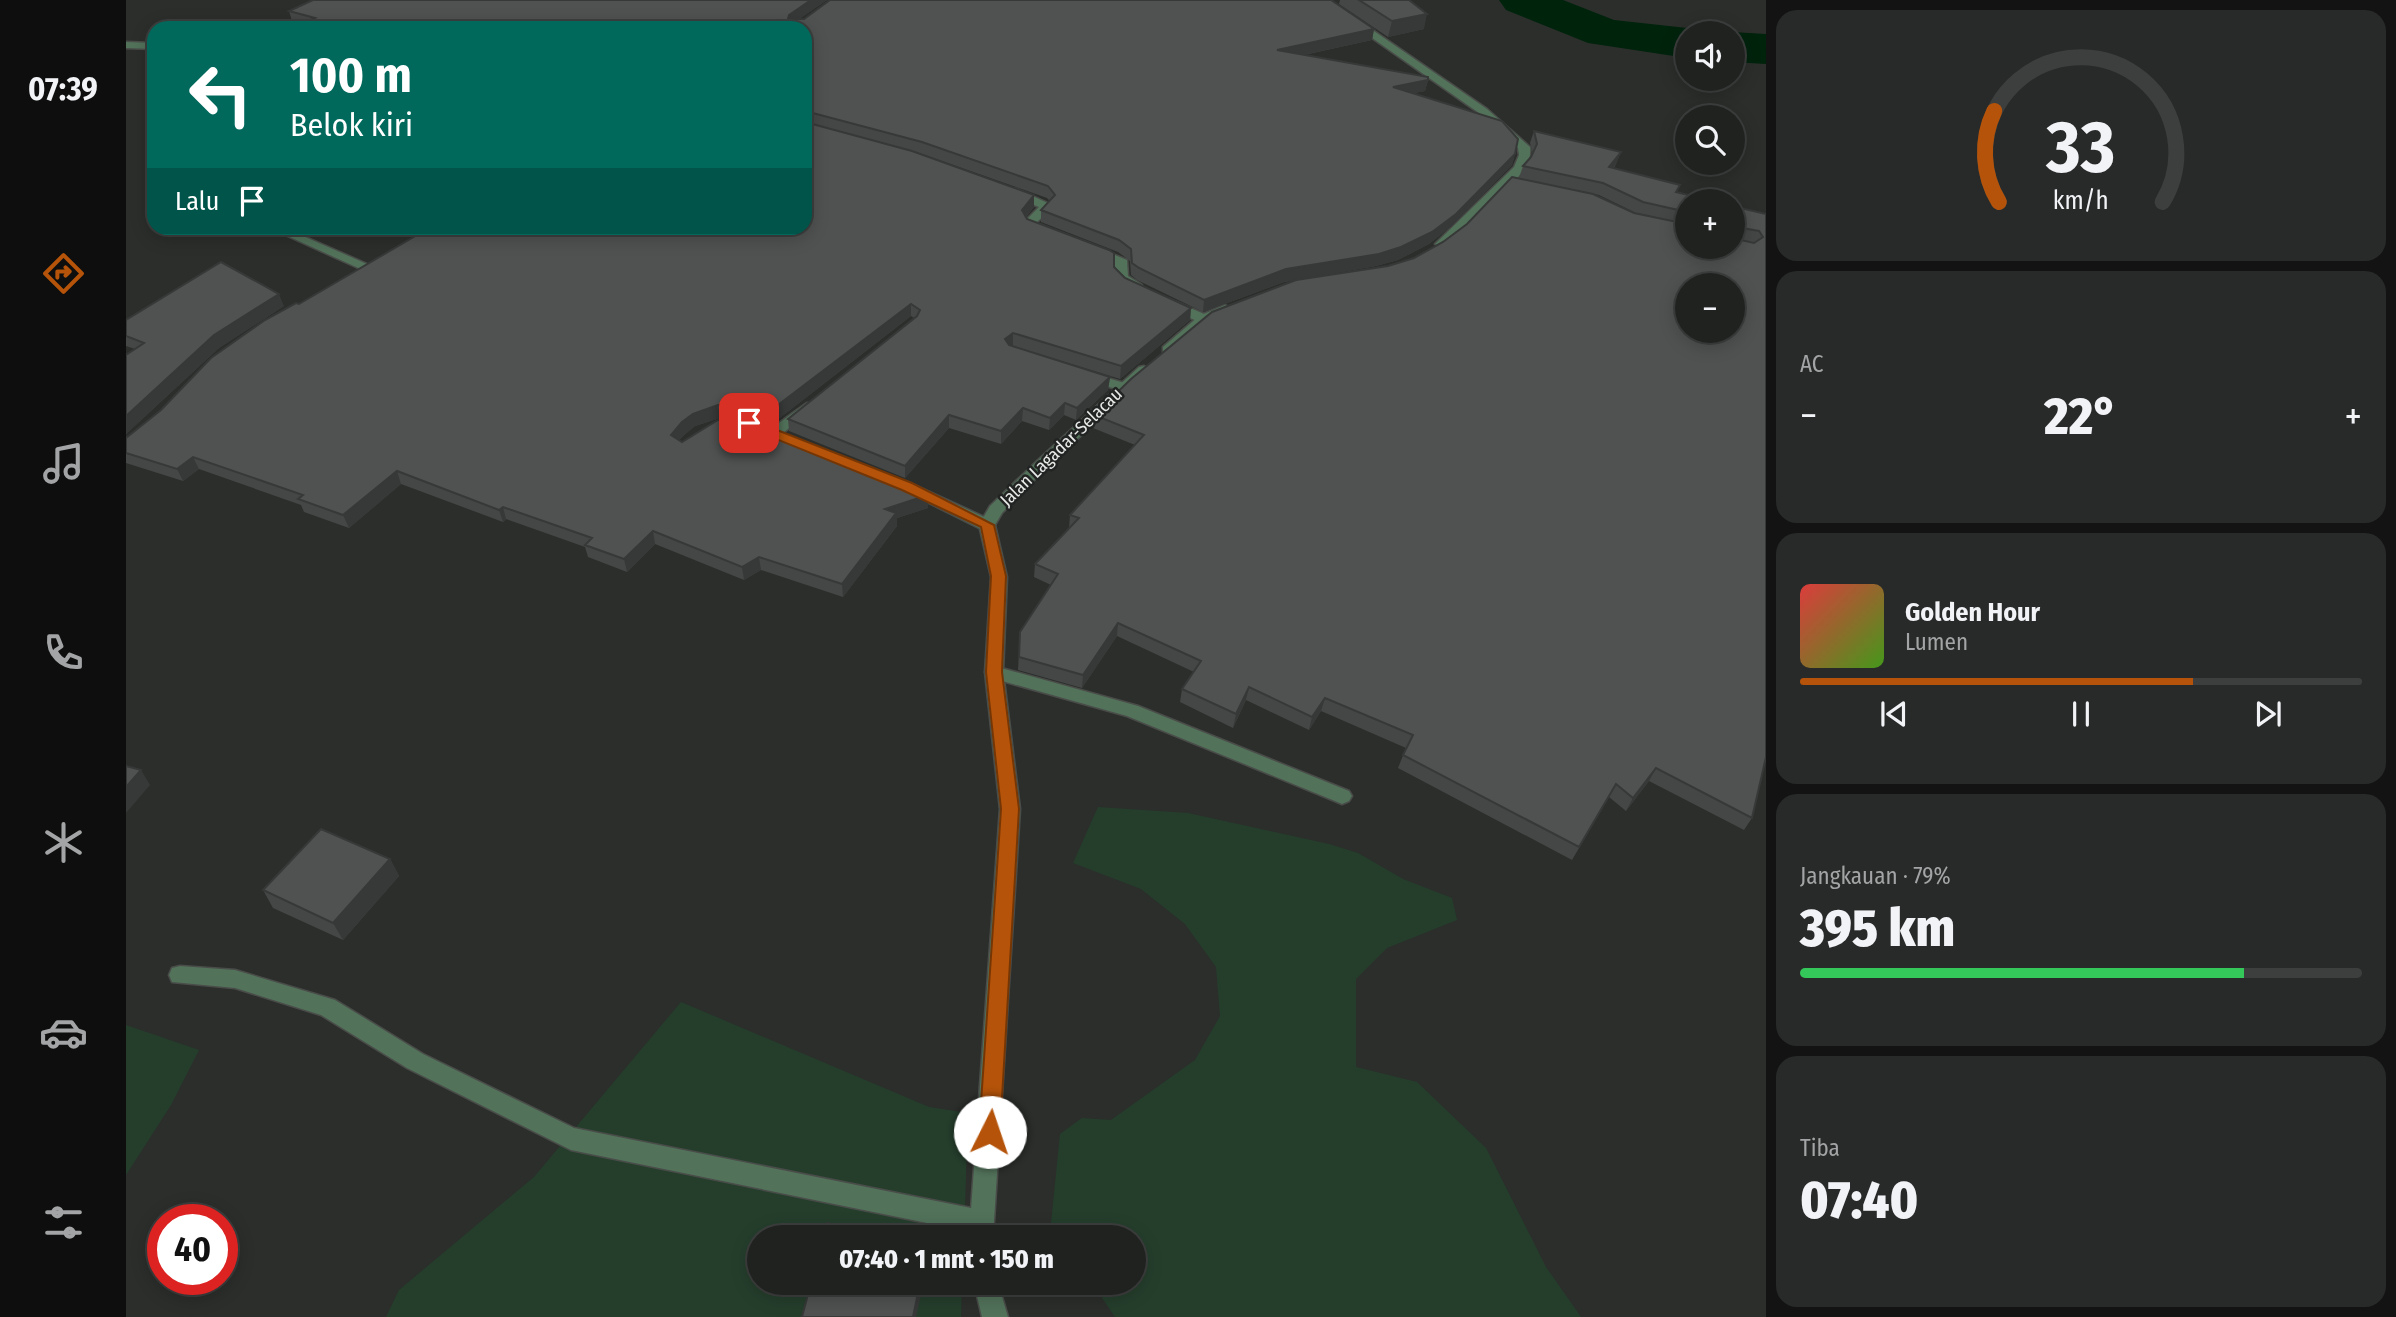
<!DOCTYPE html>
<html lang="id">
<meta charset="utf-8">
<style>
body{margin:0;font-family:"Fira Sans Condensed",sans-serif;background:#282a29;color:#f1f3f6;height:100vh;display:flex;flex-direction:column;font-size:26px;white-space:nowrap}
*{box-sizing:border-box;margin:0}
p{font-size:23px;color:#a2a4a5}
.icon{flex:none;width:38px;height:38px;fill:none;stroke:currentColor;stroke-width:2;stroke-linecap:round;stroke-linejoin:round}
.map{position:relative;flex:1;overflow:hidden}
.drawer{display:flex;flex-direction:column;gap:10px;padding:10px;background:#121312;width:630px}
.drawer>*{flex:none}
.top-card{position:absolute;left:21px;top:21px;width:665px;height:214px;border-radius:21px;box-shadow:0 4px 18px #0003,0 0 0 2px #3d3f3e;background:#00695c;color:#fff;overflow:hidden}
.buttons{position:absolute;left:1549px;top:21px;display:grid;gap:14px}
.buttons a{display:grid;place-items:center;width:70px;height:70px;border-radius:50%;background:#202220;box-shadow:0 4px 18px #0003,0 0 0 2px #3d3f3e;font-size:35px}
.speed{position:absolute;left:21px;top:1204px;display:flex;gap:14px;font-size:35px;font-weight:700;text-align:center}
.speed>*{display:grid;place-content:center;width:91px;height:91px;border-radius:50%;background:#202220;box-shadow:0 4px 18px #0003,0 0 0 2px #3d3f3e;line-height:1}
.speed .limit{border:10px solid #d22;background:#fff;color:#111}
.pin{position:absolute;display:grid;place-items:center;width:60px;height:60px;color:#fff;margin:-30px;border-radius:14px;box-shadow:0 4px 10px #0006}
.me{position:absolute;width:77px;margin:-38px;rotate:4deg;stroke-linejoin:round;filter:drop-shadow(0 0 5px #0008)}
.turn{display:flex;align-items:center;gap:24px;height:147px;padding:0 28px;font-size:32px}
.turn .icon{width:91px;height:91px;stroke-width:2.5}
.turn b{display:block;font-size:49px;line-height:60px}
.then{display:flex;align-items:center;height:66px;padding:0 28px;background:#0003;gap:14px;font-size:26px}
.big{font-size:52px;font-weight:800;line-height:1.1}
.drawer .card{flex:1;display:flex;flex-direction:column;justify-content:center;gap:10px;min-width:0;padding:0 24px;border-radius:21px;background:#282a29}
.drawer .dial{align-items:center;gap:0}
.dial svg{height:182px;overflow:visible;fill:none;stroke:#3d3f3e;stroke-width:7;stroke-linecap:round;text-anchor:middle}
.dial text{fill:#f1f3f6;stroke:none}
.song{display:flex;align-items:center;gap:21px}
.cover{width:84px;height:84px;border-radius:10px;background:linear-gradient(135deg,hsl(0 70% 55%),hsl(100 70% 35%))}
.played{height:7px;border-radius:4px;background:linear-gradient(90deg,#b45309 70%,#3d3f3e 70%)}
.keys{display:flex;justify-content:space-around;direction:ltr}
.heat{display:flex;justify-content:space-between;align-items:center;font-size:38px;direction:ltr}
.charge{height:10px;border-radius:5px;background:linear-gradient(90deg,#34c759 79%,#3d3f3e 0)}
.trip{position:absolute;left:621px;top:1225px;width:399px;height:70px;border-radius:35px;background:#202220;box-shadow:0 4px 18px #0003,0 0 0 2px #3d3f3e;font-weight:800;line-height:70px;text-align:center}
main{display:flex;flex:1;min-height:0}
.menu{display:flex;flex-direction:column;width:126px;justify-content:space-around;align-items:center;background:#0d0e0d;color:#a2a4a5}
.menu .icon{width:49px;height:49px}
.menu .on{color:#b45309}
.menu b{font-size:32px;color:#f1f3f6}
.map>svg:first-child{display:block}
.green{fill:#253e2c}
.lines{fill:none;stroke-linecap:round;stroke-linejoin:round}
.river{fill:#00230c;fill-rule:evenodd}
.minor-casing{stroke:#494c49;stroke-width:3}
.tertiary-casing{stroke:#494c49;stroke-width:3}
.minor{fill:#52725a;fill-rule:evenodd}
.tertiary{fill:#52725a;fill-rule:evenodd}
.wall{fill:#444745;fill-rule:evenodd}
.shaded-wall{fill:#373938}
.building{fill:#4f5250;stroke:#373938;stroke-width:2;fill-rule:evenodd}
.route{fill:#b45309;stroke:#753606;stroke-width:2}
.labels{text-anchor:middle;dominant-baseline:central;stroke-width:5;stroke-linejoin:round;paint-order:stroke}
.street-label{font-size:18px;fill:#e8eae8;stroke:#212422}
</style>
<main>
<nav class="menu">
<b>07:39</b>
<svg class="icon on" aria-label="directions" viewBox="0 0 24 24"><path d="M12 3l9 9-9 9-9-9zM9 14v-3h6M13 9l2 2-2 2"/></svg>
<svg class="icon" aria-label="music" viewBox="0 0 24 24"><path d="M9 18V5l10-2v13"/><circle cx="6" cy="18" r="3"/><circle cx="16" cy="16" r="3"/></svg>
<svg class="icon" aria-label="phone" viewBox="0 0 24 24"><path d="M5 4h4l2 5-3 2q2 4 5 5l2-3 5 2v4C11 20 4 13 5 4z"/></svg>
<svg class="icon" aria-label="climate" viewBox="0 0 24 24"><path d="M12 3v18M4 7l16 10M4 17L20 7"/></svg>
<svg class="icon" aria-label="car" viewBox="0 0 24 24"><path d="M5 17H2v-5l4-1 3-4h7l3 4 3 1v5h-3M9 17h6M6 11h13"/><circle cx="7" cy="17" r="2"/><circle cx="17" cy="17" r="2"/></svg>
<svg class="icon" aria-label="filters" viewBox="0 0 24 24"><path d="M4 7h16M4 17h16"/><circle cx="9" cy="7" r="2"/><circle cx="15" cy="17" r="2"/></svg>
</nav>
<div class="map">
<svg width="1640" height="1317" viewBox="0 0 1640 1317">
<rect width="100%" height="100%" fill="#2b2e2b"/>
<g class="green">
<path d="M972,807L1062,813L1203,844L1232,853L1277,879L1326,898L1331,920L1261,948L1230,979V1067L1291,1082L1360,1148L1420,1267L1455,1317H989L966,1283H1008V1237H934L925,1223L934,1134L956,1118L985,1120L1069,1060L1094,1016L1090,967L1059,924L1015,889L947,863Z"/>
<path d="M555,1002L803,1107L842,1113L838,1237H634V1283H836L835,1317H260L273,1290L408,1177Z"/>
<path d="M0,1025L73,1050L45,1105L0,1175Z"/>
</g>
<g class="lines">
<g class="river">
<path d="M1373,0H1437L1488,20L1561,28L1579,33H1561V58L1462,43L1380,10Z"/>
<path d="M1606,32L1640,34V64L1606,62V33H1602Z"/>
</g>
<defs>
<g id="minor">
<path d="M0,42L28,43V49L0,48Z"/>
<path d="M883,189H891L924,204V210L910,223L925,229V235C916,237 902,231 898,222L913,207L883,195Z"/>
<path d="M144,228H159L250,268L244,272L239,271Z"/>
<path d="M967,246L1001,260L1002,276L1016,285V291H1006L990,280L989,265L963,253L961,250Z"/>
<path d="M1043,299L1083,316L1085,319L1083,322H1073L1038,306L1036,303Z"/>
<path d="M961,372L1002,384L1004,387L997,391L956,379L954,376Z"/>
<path d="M681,403L686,404L688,407L686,410L653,436H643L641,433L643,430Z"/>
<path d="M782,482L867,521L869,525L867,529H855L777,490L774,487Z"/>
<path d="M868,666L1012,706L1223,791L1226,796L1223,801L1216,804L1209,801L1001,716L862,677L859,672L862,667Z"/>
<path d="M54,966L109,970L209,1000L297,1054L448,1128L855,1210L864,1213L867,1222L864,1231L855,1234L445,1150L281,1068L195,1015L109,988L46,982L43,975L46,968Z"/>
</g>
<g id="tertiary">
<path d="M1192,0H1203L1361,109L1404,147C1405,155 1403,161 1399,168C1389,184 1331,243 1315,248L1309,244L1388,167L1393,155L1392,148L1353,113Z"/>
<path d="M1099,305L1106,309L1104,312L1083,322L1047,353H1037V347L1073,316Z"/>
<path d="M1018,366L1025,370L1023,373L921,467L876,513L869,525L881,577L877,672L894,809L867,1237H843L874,809L859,672L865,577L853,525L864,506L911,461L1013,367Z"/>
<path d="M848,1283H872L882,1317H856Z"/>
</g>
</defs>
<use href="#minor" class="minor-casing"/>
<use href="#tertiary" class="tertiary-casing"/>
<use href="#minor" class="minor"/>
<use href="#tertiary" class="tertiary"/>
</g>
<g class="wall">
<path d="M701,0L673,19L1248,29L1246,40L1178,55L1302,80L1299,91L1288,93L1389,154L1386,165L1326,226L1303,244L1272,260L1250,266L1158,282L1077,312L1011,280L1005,275L1004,261L992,252L915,222V210L924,201L921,198L796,154L780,149L908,195V207L900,217L901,219L988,267L999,278L1065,308L1064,320L994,379L887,346L984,377L982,390L950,420L938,415L923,430L896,421L875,444L823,428L779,478L663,431L662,419L788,318L785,316L646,424L619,417L802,508L771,518V526L717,597L635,570L618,580L529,544L501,572L462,557L459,547L380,519L377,522L275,484L223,528L178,512L175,505L73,469L57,481L0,463V438L173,304L679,228V28H172L171,26L175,24L166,21L163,11ZM616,417L556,442L553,440L558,435L569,426L594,418Z"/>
<path d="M1214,0H1283L1298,29L1262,37L1213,4Z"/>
<path d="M1408,131L1495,152L1490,164L1488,168L1551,193L1561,201V247L1606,206L1640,214L1626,818L1618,830L1523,781L1500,811L1483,797L1446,860L1272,768L1280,748L1195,711L1183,730L1120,700L1107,728L1054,702L1056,689L1068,672L991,636L956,688L892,670L894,632L925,585L908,577L909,564L943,528L944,515L1009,445L967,428L968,415L1262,266L1508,213L1512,214L1473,195L1393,178L1397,166L1405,157L1407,154L1404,143Z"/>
<path d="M158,306L93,348L0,434V355L9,349L0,346V320Z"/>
<path d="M264,859L273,876L217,940L147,908L137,890Z"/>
</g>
<g class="shaded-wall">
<path d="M685,0H701L663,26V28V15Z"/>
<path d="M1301,14L1298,29L1262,37L1266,21Z"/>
<path d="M1248,29L1246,40L1149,61L1151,50Z"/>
<path d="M1302,80L1299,91L1264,98L1267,87Z"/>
<path d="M1495,152L1490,164L1479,179L1483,167Z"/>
<path d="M1389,154L1386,165L1326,226L1303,244L1272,260L1250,266L1158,282L1077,312L1078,300Z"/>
<path d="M908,195V207L895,222L896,210Z"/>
<path d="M153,294L158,306L93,348L0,434V416L88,335Z"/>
<path d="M785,304V316L646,424L644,411Z"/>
<path d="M1065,308L1064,320L994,379L995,366Z"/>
<path d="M887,333V346L878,351L879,339Z"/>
<path d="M984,377L982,390L950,420L951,408Z"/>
<path d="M939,403L938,415L923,430L924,418Z"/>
<path d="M592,405L594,418L569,426L558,435L547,447L545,435L556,422L567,414Z"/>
<path d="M897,408L896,421L875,444V431Z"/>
<path d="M823,415V428L779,478V466Z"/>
<path d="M67,457L73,469L57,481L51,469Z"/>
<path d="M271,471L275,484L223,528L217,515Z"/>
<path d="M802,495V508L771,518V526L717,597L716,584L759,509Z"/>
<path d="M377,507L380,519L377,522L373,510Z"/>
<path d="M527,531L529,544L501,572L498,559Z"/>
<path d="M633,557L635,570L618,580L616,567Z"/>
<path d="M992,623L991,636L956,688L957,675Z"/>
<path d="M1123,687L1120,700L1107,728L1110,714Z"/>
<path d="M1199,698L1195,711L1183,730L1186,717Z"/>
<path d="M1530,768L1523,781L1500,811L1507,798Z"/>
<path d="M15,770L24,785L0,813V787Z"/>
<path d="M264,859L273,876L217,940L207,923Z"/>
<path d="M794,1283H798L790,1317H787Z"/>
</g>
<g class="building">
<path d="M187,0H685L663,15L662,19H678L704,0H1205L1248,29L1151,50L1302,77V80L1267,87L1376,121L1392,139L1389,154L1330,214L1306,232L1275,247L1253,254L1160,269L1078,300L1013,268L1006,263L1005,249L993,240L915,210L929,195L922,186L796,142L679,111V28H179L171,26L189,18L163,11Z"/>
<path d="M1233,0H1283L1301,14L1266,21Z"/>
<path d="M679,122L786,151L908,195L896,210L901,219L983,250L988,253V267L999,278L1065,308L995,366L887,333L879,339L883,345L984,377L951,408L939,403L924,418L897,408L875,431L823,415L779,466L662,419L791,316L794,310L785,304L644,411L619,405H592L567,414L556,422L545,435L556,442L592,420L618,417L775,480L802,495L759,509L770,513L716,584L633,557L616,567L527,531L498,559L459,545L466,538L377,507L373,510L271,471L217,515L172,499L177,495L67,457L51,469L0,453V438L35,410L85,358L139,320L170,303L173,304L303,228H679Z"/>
<path d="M1408,131L1495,152L1483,167L1554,185L1550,192L1588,201H1561V212L1517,202L1477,183L1397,166L1405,157L1411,144Z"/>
<path d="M1386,177L1467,194L1508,213L1561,224V247H1606V238L1628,243L1637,237L1633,231L1610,227L1609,233L1606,234V206L1640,214V757L1626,818L1530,768L1507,798L1490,784L1453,847L1277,755L1287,735L1199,698L1186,717L1123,687L1110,714L1056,689L1075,661L992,623L957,675L893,657L894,632L932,574L909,564L953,518L944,515L1018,435L968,415L1005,379L1086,312L1170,280L1262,266L1288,258L1317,242L1341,224ZM1561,285H1606V331H1561Z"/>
<path d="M95,262L153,294L88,335L0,416V355L18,343L0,336V320Z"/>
<path d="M0,766L15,770L0,787Z"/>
<path d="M195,829L264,859L207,923L137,890Z"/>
<path d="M701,1223L770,1237H697Z"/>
<path d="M685,1283H794L787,1317H676Z"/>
</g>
<path class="route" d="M623,419L786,483L868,525L880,576L876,672L893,809L874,1132L871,1139L864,1142L856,1139L853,1132L875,809L860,672L865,576L855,527L776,490L618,426L616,423Z"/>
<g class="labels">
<g class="street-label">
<text transform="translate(935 447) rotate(-44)">Jalan Lagadar-Selacau</text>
</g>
</g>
</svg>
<div class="buttons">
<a><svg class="icon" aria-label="sound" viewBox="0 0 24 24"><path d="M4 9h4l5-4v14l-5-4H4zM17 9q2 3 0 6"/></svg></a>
<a><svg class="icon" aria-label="search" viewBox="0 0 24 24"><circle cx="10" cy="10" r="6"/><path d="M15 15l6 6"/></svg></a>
<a>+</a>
<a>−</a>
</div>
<div class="speed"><div class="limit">40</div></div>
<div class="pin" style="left:623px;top:423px;background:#d93025"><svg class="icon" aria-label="arrive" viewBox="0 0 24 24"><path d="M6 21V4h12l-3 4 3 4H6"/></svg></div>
<svg class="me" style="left:864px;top:1132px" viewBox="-20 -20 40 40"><circle r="19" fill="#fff"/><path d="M0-13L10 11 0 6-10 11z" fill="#b45309"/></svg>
<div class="trip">07:40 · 1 mnt · 150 m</div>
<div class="top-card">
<div class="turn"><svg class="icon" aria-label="left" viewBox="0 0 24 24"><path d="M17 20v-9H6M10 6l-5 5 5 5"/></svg><div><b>100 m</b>Belok kiri</div></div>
<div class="then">Lalu<svg class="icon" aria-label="arrive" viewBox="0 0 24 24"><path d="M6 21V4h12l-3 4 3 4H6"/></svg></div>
</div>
</div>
<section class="drawer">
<div class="card dial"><svg viewBox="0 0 100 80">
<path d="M14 69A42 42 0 1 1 86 69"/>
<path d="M14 69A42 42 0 0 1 12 29" stroke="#b45309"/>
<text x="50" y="56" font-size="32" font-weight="700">33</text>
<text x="50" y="72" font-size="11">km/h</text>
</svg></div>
<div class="card"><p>AC</p>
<div class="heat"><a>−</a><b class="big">22°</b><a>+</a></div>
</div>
<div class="card">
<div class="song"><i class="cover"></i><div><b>Golden Hour</b><p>Lumen</p></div></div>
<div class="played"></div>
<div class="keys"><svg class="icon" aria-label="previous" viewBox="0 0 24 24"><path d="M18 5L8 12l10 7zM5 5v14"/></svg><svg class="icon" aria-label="pause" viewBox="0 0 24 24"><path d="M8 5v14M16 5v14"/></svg><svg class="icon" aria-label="next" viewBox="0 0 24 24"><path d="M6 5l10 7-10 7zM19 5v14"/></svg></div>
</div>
<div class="card"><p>Jangkauan · 79%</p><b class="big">395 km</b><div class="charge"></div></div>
<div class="card"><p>Tiba</p><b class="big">07:40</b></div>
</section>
</main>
